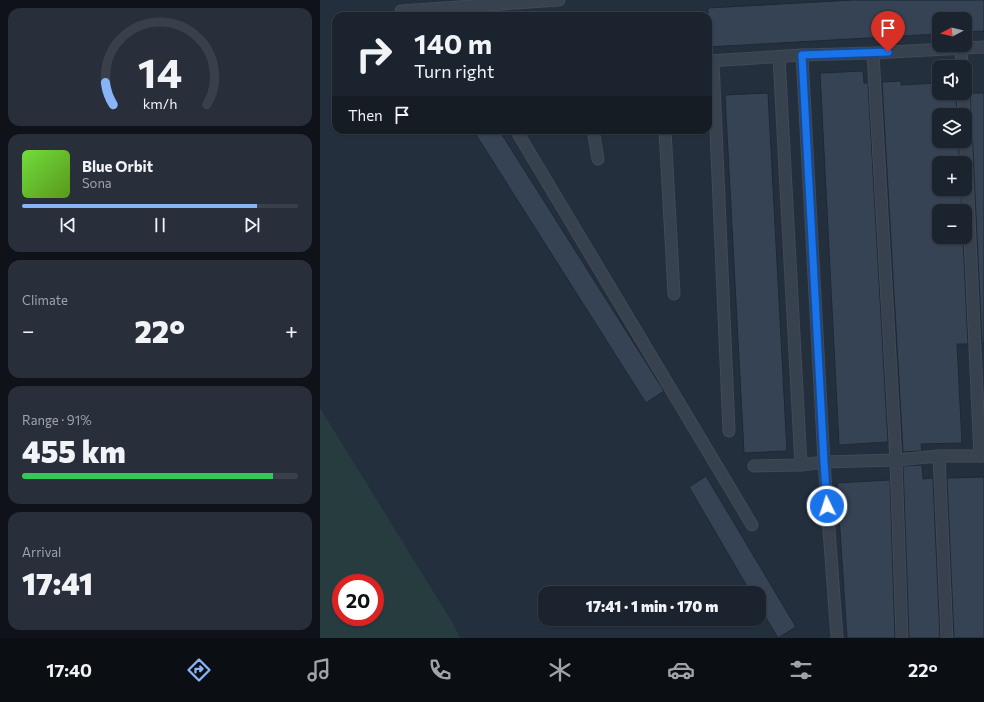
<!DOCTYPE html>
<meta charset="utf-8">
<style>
body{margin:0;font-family:Commissioner,sans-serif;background:#282f3a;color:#f1f3f6;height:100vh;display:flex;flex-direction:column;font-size:15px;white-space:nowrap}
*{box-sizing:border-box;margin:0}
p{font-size:13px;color:#a0a4aa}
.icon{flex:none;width:22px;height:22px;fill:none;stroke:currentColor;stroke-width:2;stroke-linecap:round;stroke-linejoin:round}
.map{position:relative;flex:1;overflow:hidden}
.drawer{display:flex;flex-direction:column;gap:8px;padding:8px;background:#0f1319;width:320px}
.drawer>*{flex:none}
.guide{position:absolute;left:12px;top:12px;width:380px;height:122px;border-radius:12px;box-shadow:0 1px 3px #0004,0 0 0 1px #39404a;background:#1b232e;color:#f1f3f6;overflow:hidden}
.needle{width:26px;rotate:263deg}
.tools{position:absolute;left:612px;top:12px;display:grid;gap:8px}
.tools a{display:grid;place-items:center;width:40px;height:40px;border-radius:8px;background:#1b232e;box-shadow:0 1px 3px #0004,0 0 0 1px #39404a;font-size:20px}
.speed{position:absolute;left:12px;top:574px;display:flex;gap:8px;font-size:20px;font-weight:700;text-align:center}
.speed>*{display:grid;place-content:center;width:52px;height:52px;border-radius:50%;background:#1b232e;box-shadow:0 1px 3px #0004,0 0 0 1px #39404a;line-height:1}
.speed .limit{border:6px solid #d22;background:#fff;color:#111}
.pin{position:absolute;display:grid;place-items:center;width:34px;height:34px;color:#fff;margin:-41px -17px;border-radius:50% 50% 50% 0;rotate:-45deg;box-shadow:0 0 4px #0007}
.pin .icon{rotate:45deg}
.me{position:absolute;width:44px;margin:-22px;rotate:356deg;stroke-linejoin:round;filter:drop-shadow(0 0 3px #0008)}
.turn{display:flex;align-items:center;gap:14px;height:84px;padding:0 16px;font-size:18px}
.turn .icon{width:52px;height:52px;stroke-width:2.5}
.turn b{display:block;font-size:28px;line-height:34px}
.then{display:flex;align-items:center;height:38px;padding:0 16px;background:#0003;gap:8px;font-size:15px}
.big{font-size:30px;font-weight:800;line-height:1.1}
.drawer .tile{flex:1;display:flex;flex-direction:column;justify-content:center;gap:6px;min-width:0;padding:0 14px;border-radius:12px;background:#282f3a}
.drawer .dial{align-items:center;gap:0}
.dial svg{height:104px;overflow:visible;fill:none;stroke:#39404a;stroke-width:7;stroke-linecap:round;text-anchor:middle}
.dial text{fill:#f1f3f6;stroke:none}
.song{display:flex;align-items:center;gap:12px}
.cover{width:48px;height:48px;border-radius:6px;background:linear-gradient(135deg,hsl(100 70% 55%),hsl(90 70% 35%))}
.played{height:4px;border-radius:2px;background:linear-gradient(90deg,#8ab4f8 85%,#39404a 85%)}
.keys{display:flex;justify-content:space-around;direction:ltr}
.heat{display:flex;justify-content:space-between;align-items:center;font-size:22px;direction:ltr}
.charge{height:6px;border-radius:3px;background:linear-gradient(90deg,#34c759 91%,#39404a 0)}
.trip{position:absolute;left:218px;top:586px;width:228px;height:40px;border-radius:12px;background:#1b232e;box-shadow:0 1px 3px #0004,0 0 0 1px #39404a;font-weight:800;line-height:40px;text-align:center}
.tab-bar{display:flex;height:64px;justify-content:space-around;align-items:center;background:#0b0e12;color:#a0a4aa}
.tab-bar .icon{width:28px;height:28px}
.tab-bar .on{color:#8ab4f8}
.tab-bar b{font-size:18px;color:#f1f3f6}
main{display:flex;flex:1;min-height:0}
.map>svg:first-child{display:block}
.green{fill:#263c3f;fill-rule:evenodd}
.building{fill:#364354;stroke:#1f2835}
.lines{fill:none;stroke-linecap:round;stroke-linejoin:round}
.lane-casing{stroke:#414a57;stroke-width:13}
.lane{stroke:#38414e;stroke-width:11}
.route-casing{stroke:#114b97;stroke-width:10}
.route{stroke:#1a73e8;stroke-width:7}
</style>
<main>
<section class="drawer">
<div class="tile dial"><svg viewBox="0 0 100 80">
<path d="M14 69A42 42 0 1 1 86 69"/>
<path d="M14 69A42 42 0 0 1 8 52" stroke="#8ab4f8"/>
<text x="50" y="56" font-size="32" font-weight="700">14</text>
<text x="50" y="72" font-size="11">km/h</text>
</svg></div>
<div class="tile">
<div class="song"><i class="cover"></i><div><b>Blue Orbit</b><p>Sona</p></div></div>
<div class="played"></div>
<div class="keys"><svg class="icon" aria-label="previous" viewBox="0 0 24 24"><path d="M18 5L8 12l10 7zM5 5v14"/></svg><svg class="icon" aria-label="pause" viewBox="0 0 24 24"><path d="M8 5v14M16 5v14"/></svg><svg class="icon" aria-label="next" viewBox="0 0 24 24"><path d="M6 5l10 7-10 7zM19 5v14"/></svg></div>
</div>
<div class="tile"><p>Climate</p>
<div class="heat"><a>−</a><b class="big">22°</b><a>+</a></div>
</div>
<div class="tile"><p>Range · 91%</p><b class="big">455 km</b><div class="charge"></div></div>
<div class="tile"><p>Arrival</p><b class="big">17:41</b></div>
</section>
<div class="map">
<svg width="664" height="638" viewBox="0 0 664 638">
<rect width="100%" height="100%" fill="#242f3e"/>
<path class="green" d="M0,408L132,622L140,638H0ZM21,583H55V617H21Z"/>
<g class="building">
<path d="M534,0H664V31L645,32V19H619V34L388,47V8Z"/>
<path d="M543,71L544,83H548L568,442L519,445L500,73Z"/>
<path d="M581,81V85L619,83V93H636L637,115H619V141H638L640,163H619V189H641L642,211H619V237H643L648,344H637L642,443L601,444L602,451L583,452L562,82Z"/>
<path d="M448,93L467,451L424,453L405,95Z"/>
<path d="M650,93H664V343H662L652,130L651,126L648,124L645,123V122L650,119L651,115Z"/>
<path d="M153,130H179L344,391L326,403Z"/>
<path d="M602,465L603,479L613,478L620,638H589L583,466Z"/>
<path d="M386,476L476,627L458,638L439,606V593H431L369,487Z"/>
<path d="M664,477V638H634L627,478Z"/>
<path d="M570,480L575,638H527L517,483Z"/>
</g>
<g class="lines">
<defs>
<g id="lane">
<path d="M81,11L239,0"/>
<path d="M641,48L642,67"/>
<path d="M553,53L576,460L582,638"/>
<path d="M482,55L504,462L517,638"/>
<path d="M459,57L481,465"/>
<path d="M388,61L482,55L553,53L664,47"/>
<path d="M393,61L409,431"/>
<path d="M643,93L644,115"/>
<path d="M196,130L432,525"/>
<path d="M273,130L278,159"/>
<path d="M345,130L354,294"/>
<path d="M645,130L660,456"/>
<path d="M619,456L627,638"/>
<path d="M434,466L481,465L504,462L576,460L619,456H664"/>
</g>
</defs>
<use href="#lane" class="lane-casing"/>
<use href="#lane" class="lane"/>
</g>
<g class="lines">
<defs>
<path id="route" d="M507,506L504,462L482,55L568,52"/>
</defs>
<use href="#route" class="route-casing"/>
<use href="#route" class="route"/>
</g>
</svg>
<div class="tools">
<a><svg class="needle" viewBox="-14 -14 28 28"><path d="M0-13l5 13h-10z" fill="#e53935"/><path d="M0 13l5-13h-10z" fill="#a0a4aa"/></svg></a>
<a><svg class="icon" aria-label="sound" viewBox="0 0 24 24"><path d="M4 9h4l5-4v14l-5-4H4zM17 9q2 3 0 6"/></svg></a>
<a><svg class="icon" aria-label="layers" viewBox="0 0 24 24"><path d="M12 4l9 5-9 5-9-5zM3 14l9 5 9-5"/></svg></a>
<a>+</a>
<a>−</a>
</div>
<div class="speed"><div class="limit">20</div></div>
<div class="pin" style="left:568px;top:52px;background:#d93025"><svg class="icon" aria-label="arrive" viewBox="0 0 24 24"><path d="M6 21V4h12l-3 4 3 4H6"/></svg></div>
<svg class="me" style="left:507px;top:506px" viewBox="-20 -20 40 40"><circle r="17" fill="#1a73e8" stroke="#fff" stroke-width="3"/><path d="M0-11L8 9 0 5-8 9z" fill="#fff"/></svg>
<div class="trip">17:41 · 1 min · 170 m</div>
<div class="guide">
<div class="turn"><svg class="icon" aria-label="right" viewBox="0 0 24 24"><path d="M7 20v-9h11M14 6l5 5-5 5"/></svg><div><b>140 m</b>Turn right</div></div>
<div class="then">Then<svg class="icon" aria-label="arrive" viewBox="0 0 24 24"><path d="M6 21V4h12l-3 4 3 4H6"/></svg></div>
</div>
</div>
</main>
<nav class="tab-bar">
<b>17:40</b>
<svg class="icon on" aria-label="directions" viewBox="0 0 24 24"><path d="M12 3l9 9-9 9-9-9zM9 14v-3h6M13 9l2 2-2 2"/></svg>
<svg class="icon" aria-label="music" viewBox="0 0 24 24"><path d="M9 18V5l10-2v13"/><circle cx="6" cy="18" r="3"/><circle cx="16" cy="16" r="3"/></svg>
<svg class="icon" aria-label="phone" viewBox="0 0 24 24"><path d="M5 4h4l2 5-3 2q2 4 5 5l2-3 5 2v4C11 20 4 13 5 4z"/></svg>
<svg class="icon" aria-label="climate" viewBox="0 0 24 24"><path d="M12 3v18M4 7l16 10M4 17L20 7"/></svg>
<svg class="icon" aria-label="car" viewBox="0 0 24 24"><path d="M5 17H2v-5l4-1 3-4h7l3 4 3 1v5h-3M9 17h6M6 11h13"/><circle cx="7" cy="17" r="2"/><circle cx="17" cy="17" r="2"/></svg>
<svg class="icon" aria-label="filters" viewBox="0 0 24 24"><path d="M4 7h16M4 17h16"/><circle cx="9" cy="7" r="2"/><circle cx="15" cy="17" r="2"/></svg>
<b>22°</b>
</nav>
